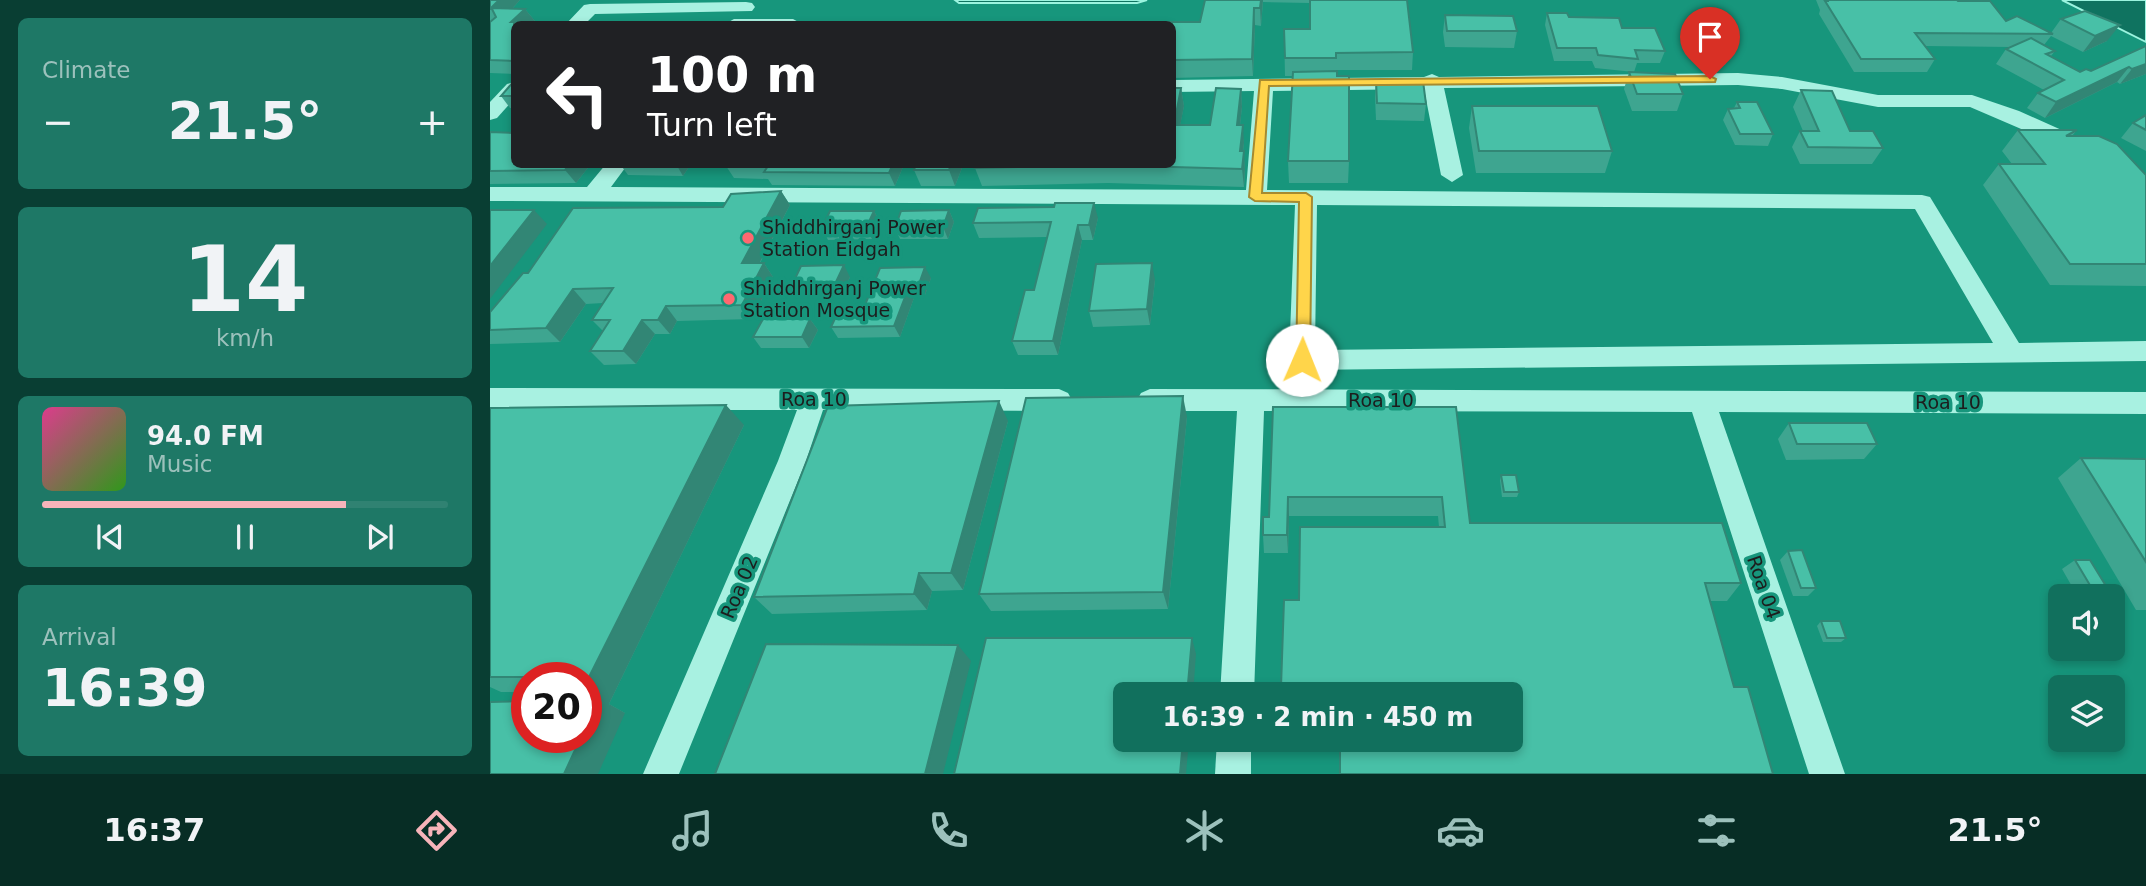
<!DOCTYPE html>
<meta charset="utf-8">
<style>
body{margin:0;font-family:"DejaVu Sans",sans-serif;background:#1e7866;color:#f1f3f6;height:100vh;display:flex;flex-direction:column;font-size:26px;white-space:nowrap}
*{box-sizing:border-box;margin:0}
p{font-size:23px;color:#9cc1bc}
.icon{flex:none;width:38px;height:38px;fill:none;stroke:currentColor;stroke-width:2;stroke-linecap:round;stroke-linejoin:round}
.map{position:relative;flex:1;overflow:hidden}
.drawer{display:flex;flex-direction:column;gap:18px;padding:18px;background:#093e33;width:490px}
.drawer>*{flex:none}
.guide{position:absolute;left:21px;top:21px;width:665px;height:147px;border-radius:10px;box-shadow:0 4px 10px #0003;background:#202124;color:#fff;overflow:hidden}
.controls{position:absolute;left:1558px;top:584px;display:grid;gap:14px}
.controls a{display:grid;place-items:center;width:77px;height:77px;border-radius:10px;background:#11705d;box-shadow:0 4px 10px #0003;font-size:35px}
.speed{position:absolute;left:21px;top:662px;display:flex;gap:14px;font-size:35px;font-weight:700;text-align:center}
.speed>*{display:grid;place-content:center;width:91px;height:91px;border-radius:50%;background:#11705d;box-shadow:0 4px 10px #0003;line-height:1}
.speed .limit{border:10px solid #d22;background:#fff;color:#111}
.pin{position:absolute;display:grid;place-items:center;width:60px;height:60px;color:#fff;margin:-72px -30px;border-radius:50% 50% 50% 0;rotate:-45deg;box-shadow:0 0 7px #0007}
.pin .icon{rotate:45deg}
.me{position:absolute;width:77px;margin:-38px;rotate:1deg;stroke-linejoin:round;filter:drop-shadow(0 0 5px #0008)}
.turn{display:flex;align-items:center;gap:24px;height:147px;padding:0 21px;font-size:32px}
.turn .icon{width:91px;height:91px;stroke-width:2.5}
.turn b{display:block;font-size:49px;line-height:60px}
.big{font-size:52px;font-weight:700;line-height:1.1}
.drawer .tile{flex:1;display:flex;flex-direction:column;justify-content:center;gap:10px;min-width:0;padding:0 24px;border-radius:10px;background:#1e7866}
.drawer .dial{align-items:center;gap:0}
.dial b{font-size:91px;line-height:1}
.song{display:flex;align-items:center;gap:21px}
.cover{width:84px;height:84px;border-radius:10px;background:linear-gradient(135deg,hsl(330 70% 55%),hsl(110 70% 35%))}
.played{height:7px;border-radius:4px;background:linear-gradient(90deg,#f7b4ba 75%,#308272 75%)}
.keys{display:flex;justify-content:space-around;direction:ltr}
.heat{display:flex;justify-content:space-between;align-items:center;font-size:38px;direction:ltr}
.trip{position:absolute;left:623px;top:682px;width:410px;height:70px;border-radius:10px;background:#11705d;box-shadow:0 4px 10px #0003;font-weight:700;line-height:70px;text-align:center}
.menu{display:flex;height:112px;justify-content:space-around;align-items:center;background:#072d25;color:#9cc1bc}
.menu .icon{width:49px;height:49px}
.menu .current{color:#f7b4ba}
.menu b{font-size:32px;color:#f1f3f6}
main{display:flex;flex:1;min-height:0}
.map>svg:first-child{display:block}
.water{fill:#0f7360;stroke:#9bf4df;stroke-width:2}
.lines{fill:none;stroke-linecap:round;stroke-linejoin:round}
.minor{fill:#a8f1e1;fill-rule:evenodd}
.wall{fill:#3ea590}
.shaded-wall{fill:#328675}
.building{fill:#48c0a7;stroke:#328675;stroke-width:2}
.route{fill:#ffd54a;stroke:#a68a30;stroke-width:2}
.poi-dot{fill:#ff6870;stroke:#17967c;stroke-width:2.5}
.labels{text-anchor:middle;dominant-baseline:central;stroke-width:7;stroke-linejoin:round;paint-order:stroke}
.poi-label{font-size:19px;fill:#1d1d1d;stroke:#17967c;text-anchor:start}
.street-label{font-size:19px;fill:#1d1d1d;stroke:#17967c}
</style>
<main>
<section class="drawer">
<div class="tile"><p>Climate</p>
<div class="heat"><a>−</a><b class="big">21.5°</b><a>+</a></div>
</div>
<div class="tile dial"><b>14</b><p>km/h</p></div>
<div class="tile">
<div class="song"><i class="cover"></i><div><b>94.0 FM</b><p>Music</p></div></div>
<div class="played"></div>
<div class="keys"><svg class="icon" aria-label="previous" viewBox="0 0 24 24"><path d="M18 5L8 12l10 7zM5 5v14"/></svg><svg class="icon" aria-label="pause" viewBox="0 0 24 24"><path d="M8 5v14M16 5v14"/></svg><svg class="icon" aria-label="next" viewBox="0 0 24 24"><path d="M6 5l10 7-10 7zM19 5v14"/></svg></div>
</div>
<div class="tile"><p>Arrival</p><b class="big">16:39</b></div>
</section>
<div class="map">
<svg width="1656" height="774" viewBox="0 0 1656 774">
<rect width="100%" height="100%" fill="#17967c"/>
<g class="water">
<path d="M465,0H657L647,3H469Z"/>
<path d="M1572,0H1656V42Z"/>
</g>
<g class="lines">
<g class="minor">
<path d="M256,2L262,3L265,7L262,11L105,14L95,24H76L94,5L100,4Z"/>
<path d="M244,19H303L312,24H235Z"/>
<path d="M1248,73L1292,77L1388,95H1482L1529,111L1594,140L1597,145L1594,150H1580L1480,107H1388L1292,89L1248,85L954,88L973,175L962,182L951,175L934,89L783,91L777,190L1432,195L1440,197L1529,343L1656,341V361L812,370L803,367L799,360L805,205L0,201V187H97L116,164H138L121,187L756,190L764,91L682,92V80L934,77L942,74L949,77ZM827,205L1425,209L1503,343L825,350Z"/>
<path d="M24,82V99L7,118L0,120V102L17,84Z"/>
<path d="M0,388L569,389L578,393L582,400L578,407L569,411L333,410L316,461L189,774H153L288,461L307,410H0Z"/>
<path d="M660,389L1656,392V414L1229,412L1355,774H1319L1202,412L774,411L764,695H730L747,411H660L651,407L647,400L651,393Z"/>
<path d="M727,740H761V774H725Z"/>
</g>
</g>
<g class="wall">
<path d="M0,0H30L22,9H35L45,21L44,22H61L62,24H24V74L0,73V22L2,21H0Z"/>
<path d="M715,0H917L923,52L922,70H846L859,161L858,183H799L798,161L803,76H795L794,29H820V3L773,2L771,26L765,25L763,76L682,78V24L710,22Z"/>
<path d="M1326,0H1467L1516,21L1561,33L1571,19L1617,41L1593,52L1561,36L1554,45L1565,51L1561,56L1590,72L1601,71L1656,46V74L1630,84L1627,82L1555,118L1537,108L1548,93L1554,90L1506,64L1516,49L1521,47L1435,46L1445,59L1437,72H1364L1329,14L1330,10Z"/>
<path d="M1057,13L1132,28L1175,51L1170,63H1147L1144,72L1105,68L1102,61H1064L1055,25Z"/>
<path d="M955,15L1027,31L1024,48L955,47L953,32Z"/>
<path d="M1210,38L1240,53L1235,65L1212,64L1206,49Z"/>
<path d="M1139,72L1193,94L1187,111H1142L1134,89Z"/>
<path d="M886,80L936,104L934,121L886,120L885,97Z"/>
<path d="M24,81V108H20L11,96Z"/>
<path d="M691,88L694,106L690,125H720L751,89L752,107L750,125L754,143L753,151L755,169L754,187L618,183L492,186L485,168L682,164Z"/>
<path d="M1311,90L1360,131L1393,148L1382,164H1310L1302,147L1310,131H1313L1303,107Z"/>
<path d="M1247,102L1283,134L1278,146L1245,145L1233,120L1238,109L1244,108Z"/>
<path d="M982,106L1122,151L1115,173H986L979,128Z"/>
<path d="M1656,115V151L1631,138L1643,123Z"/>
<path d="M1528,130H1587L1582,136L1656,175V286L1560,285L1493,185L1509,164H1522L1512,151Z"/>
<path d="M0,132L24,164H101L86,183L0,184Z"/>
<path d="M130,164H201L193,176L138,175Z"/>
<path d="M236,164H412L413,167L405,186L282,185L278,179L244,178L236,166Z"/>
<path d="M472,168L465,186H431L424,170Z"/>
<path d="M291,191L300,205L270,263H274L283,277L262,319L187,321L180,334H165L146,364L114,365L100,351L113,331L102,320L113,303L96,304L70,342L0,344V312L38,273L233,207Z"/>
<path d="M459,210L464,222L458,239H410L405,228Z"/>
<path d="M384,211L390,222L382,239L338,240L332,228Z"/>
<path d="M608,218L603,240H592L568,355H528L522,341L544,290L557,237L489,238L483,223Z"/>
<path d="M390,268L441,278L435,295H425L410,337L348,338L341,327L373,310Z"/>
<path d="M360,277L353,293L310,294L303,283Z"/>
<path d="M665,280L660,325L603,327L599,311Z"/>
<path d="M320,319L328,330L319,348H271L263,337Z"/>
<path d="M783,407H966L980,523L1251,583L1237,601H1220L1244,687L1283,774H849V740H1020L791,687L809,600L949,527L948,516H799L798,553H774L773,535L779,517Z"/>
<path d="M0,408L254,425L119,704L135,713L37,737L96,677H37V692H11L0,687Z"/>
<path d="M697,417L678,609L501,611L489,594Z"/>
<path d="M518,421L473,590L442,591L437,610L282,614L264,597Z"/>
<path d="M1299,423L1387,444L1374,459L1296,460L1288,439Z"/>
<path d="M1591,458L1656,459V610H1646L1568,478Z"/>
<path d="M1011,475L1029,492L1027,497H1012L1010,480Z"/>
<path d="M1298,551L1326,588L1318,596H1303L1290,560Z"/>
<path d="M1585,560H1600L1624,599L1622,600V597H1588L1572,569Z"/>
<path d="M1331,621L1356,638L1351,642H1333L1327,626Z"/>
</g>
<g class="shaded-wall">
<path d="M9,0H30L11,21L1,8Z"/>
<path d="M771,0H773L771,26L770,8Z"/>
<path d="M764,8L765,25L763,76L762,59Z"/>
<path d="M35,9L45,21L41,24L21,22Z"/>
<path d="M1630,25L1617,41L1593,52L1605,36Z"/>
<path d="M1656,64V74L1630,84L1642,69Z"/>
<path d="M1639,67L1627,82L1555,118L1566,102Z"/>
<path d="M691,88L694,106L687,142L684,125Z"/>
<path d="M751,89L752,107L748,143L747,125Z"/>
<path d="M753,125L754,143L751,169L750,151Z"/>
<path d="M754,151L755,169L754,187L752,169Z"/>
<path d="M79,164H101L86,183L75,170Z"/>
<path d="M186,164H201L193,176Z"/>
<path d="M403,164H412L413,167L405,186L399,173Z"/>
<path d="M461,164H471L472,168L465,186L459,170Z"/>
<path d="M291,191L300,205L262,277L252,263Z"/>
<path d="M604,203L608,218L603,240L599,225Z"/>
<path d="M44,210L57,224L0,299V266Z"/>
<path d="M459,210L464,222L458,239L453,227Z"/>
<path d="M384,211L390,222L382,239L376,228Z"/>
<path d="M588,225L592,240L568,355L563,341Z"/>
<path d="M274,263L283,277L262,319L252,305Z"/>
<path d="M662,263L665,280L660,325L657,309Z"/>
<path d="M354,265L360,277L353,293L346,282Z"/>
<path d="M435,267L441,278L435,295L429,284Z"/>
<path d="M420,284L425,295L410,337L404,326Z"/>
<path d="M83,289L96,304L70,342L56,328Z"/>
<path d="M176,306L187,321L180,334L168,320Z"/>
<path d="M320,319L328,330L319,348L312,337Z"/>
<path d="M152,320L165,334L146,364L133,351Z"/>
<path d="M693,396L697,417L678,609L673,592Z"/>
<path d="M509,401L518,421L473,590L461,573Z"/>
<path d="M236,405L254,425L119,704L135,713L108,774H74L91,737H96V683Z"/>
<path d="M798,497L799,516L798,553L797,535Z"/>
<path d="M429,573L442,591L437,610L424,594Z"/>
<path d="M702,638L706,654L703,695H697Z"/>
<path d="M468,645L481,661L453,774H435Z"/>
<path d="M693,740H699L696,774H690Z"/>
</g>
<g class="building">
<path d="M0,0H9L1,8L35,9L21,22H61L59,24H24V61L0,60V22L6,17L2,9H0Z"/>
<path d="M715,0H771L770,8H764L762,59L682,60V24H676L677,22H710Z"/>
<path d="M820,0H917L923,52L846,53V58H795L794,29H820Z"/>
<path d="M1338,0H1467L1468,1H1500L1516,21L1527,16L1563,34L1425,33L1445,59H1371L1335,1H1338Z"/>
<path d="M1595,11L1630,25L1605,36L1571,19Z"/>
<path d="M1057,13H1077L1079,17L1129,18L1132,28H1165L1175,51L1145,50L1148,59L1108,55L1106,48H1067Z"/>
<path d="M955,15L1023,16L1027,31H957Z"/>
<path d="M1210,38H1233L1240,53H1216Z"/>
<path d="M1541,38L1565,51L1556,54L1590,72L1596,69L1601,71L1656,46V64L1642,69L1639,67L1566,102L1548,93L1574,80L1516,49Z"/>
<path d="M847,71V76H859V161H798L803,72Z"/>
<path d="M1139,72L1185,74L1193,94H1147Z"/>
<path d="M886,80L933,81L936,104L887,103Z"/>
<path d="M24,81V96H11Z"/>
<path d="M682,88H691L684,125H720L726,88L751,89L747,125H753L750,151H754L752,169L614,165L485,168L487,164H682Z"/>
<path d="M1311,90L1342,91L1360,131H1383L1393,148L1318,147L1310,131H1329Z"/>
<path d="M1247,102H1267L1283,134H1250L1238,109L1250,108Z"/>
<path d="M982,106H1108L1122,151H989Z"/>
<path d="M1656,115V130L1643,123Z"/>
<path d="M1528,130H1587L1576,136H1609L1627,144L1656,175V264H1580L1509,164H1555Z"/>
<path d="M0,132L24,133V164H79L75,170L0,171Z"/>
<path d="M236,164H403L399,173L274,172L278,166H236Z"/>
<path d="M426,164H461L459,170H424Z"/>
<path d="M291,191L252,263H274L252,305L176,306L168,320H152L133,351H100L120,320H102L123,288L83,289L56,328L0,330V312L33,273H38L83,208L233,207L241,194Z"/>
<path d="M565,203H604L599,225H588L563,341H522L535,290H544L561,222L483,223L488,208L564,207Z"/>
<path d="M0,210H44L0,266Z"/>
<path d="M459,210L453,227L405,228L411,211Z"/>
<path d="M340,211H384L376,228H332Z"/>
<path d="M662,263L657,309L599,311L606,264Z"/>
<path d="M354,265L346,282L303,283L311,266Z"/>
<path d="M435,267L429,284H420L404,326L341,327L349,310H373L390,268Z"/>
<path d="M273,319H320L312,337H263Z"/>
<path d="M693,396L673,592L489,594L536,398Z"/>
<path d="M509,401L461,573H429L424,594L264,597L338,406Z"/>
<path d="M236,405L96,683V677H0V408Z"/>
<path d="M783,407H966L980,523H1232L1251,583H1215L1244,687H1258L1283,774H850V740H1020V695H785L786,687H791L794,600H809L810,527H955L952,497H798L797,535H773V517H779Z"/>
<path d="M1299,423H1377L1387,444H1307Z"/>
<path d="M1591,458L1656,459V562Z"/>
<path d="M1011,475H1026L1029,492H1014Z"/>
<path d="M1312,550L1326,588H1311L1298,551Z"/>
<path d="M1585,560H1600L1624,599H1622V597H1607Z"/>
<path d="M1331,621H1350L1356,638H1337Z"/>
<path d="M496,638H702L697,695H635V740H693L690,774H464Z"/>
<path d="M276,644L468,645L435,774H225Z"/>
<path d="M108,698L96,725V699Z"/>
<path d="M37,701V737H91L74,774H0V702Z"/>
</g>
<path class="route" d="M1220,76L1226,79L1225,82L779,86L772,193H816L822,197L820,360L812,366L806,365L809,202L765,201L759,197L770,80Z"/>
<g class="poi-dot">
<circle cx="258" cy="238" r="7"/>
<circle cx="239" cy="299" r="7"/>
</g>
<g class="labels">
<g class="poi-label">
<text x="272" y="227">Shiddhirganj Power<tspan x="272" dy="22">Station Eidgah</tspan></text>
<text x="253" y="288">Shiddhirganj Power<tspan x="253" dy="22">Station Mosque</tspan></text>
</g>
<g class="street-label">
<text x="324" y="399">Roa 10</text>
<text x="891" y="400">Roa 10</text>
<text x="1458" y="402">Roa 10</text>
<text transform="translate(249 587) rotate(-67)">Roa 02</text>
<text transform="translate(1274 587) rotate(71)">Roa 04</text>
</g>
</g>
</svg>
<div class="controls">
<a><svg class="icon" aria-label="sound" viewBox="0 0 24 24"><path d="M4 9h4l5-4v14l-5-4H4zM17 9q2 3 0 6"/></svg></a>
<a><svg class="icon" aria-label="layers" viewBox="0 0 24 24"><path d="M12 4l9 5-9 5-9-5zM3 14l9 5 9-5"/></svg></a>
</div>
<div class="speed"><div class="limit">20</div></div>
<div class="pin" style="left:1220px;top:79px;background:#d93025"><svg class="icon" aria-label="arrive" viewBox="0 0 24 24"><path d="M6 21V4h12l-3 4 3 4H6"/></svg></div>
<svg class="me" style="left:812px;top:360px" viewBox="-20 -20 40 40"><circle r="19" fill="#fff"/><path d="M0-13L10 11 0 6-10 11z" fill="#ffd54a"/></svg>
<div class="trip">16:39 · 2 min · 450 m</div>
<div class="guide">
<div class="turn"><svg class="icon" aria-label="left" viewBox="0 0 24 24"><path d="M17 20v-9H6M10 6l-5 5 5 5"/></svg><div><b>100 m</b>Turn left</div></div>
</div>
</div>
</main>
<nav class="menu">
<b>16:37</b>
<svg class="icon current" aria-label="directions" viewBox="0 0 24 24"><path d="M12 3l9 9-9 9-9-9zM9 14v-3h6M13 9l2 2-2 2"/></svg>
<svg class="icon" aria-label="music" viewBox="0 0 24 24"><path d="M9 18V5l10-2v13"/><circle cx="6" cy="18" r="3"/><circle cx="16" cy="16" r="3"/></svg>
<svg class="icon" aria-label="phone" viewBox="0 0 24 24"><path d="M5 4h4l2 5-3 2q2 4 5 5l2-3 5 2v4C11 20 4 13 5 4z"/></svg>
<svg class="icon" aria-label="climate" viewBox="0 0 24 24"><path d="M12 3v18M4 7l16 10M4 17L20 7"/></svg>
<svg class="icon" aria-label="car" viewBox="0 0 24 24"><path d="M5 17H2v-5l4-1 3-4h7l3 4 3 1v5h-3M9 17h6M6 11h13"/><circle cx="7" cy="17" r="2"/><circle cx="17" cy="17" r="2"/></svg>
<svg class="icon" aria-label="filters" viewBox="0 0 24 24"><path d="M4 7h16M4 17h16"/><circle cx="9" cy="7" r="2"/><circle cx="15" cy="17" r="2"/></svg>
<b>21.5°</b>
</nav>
